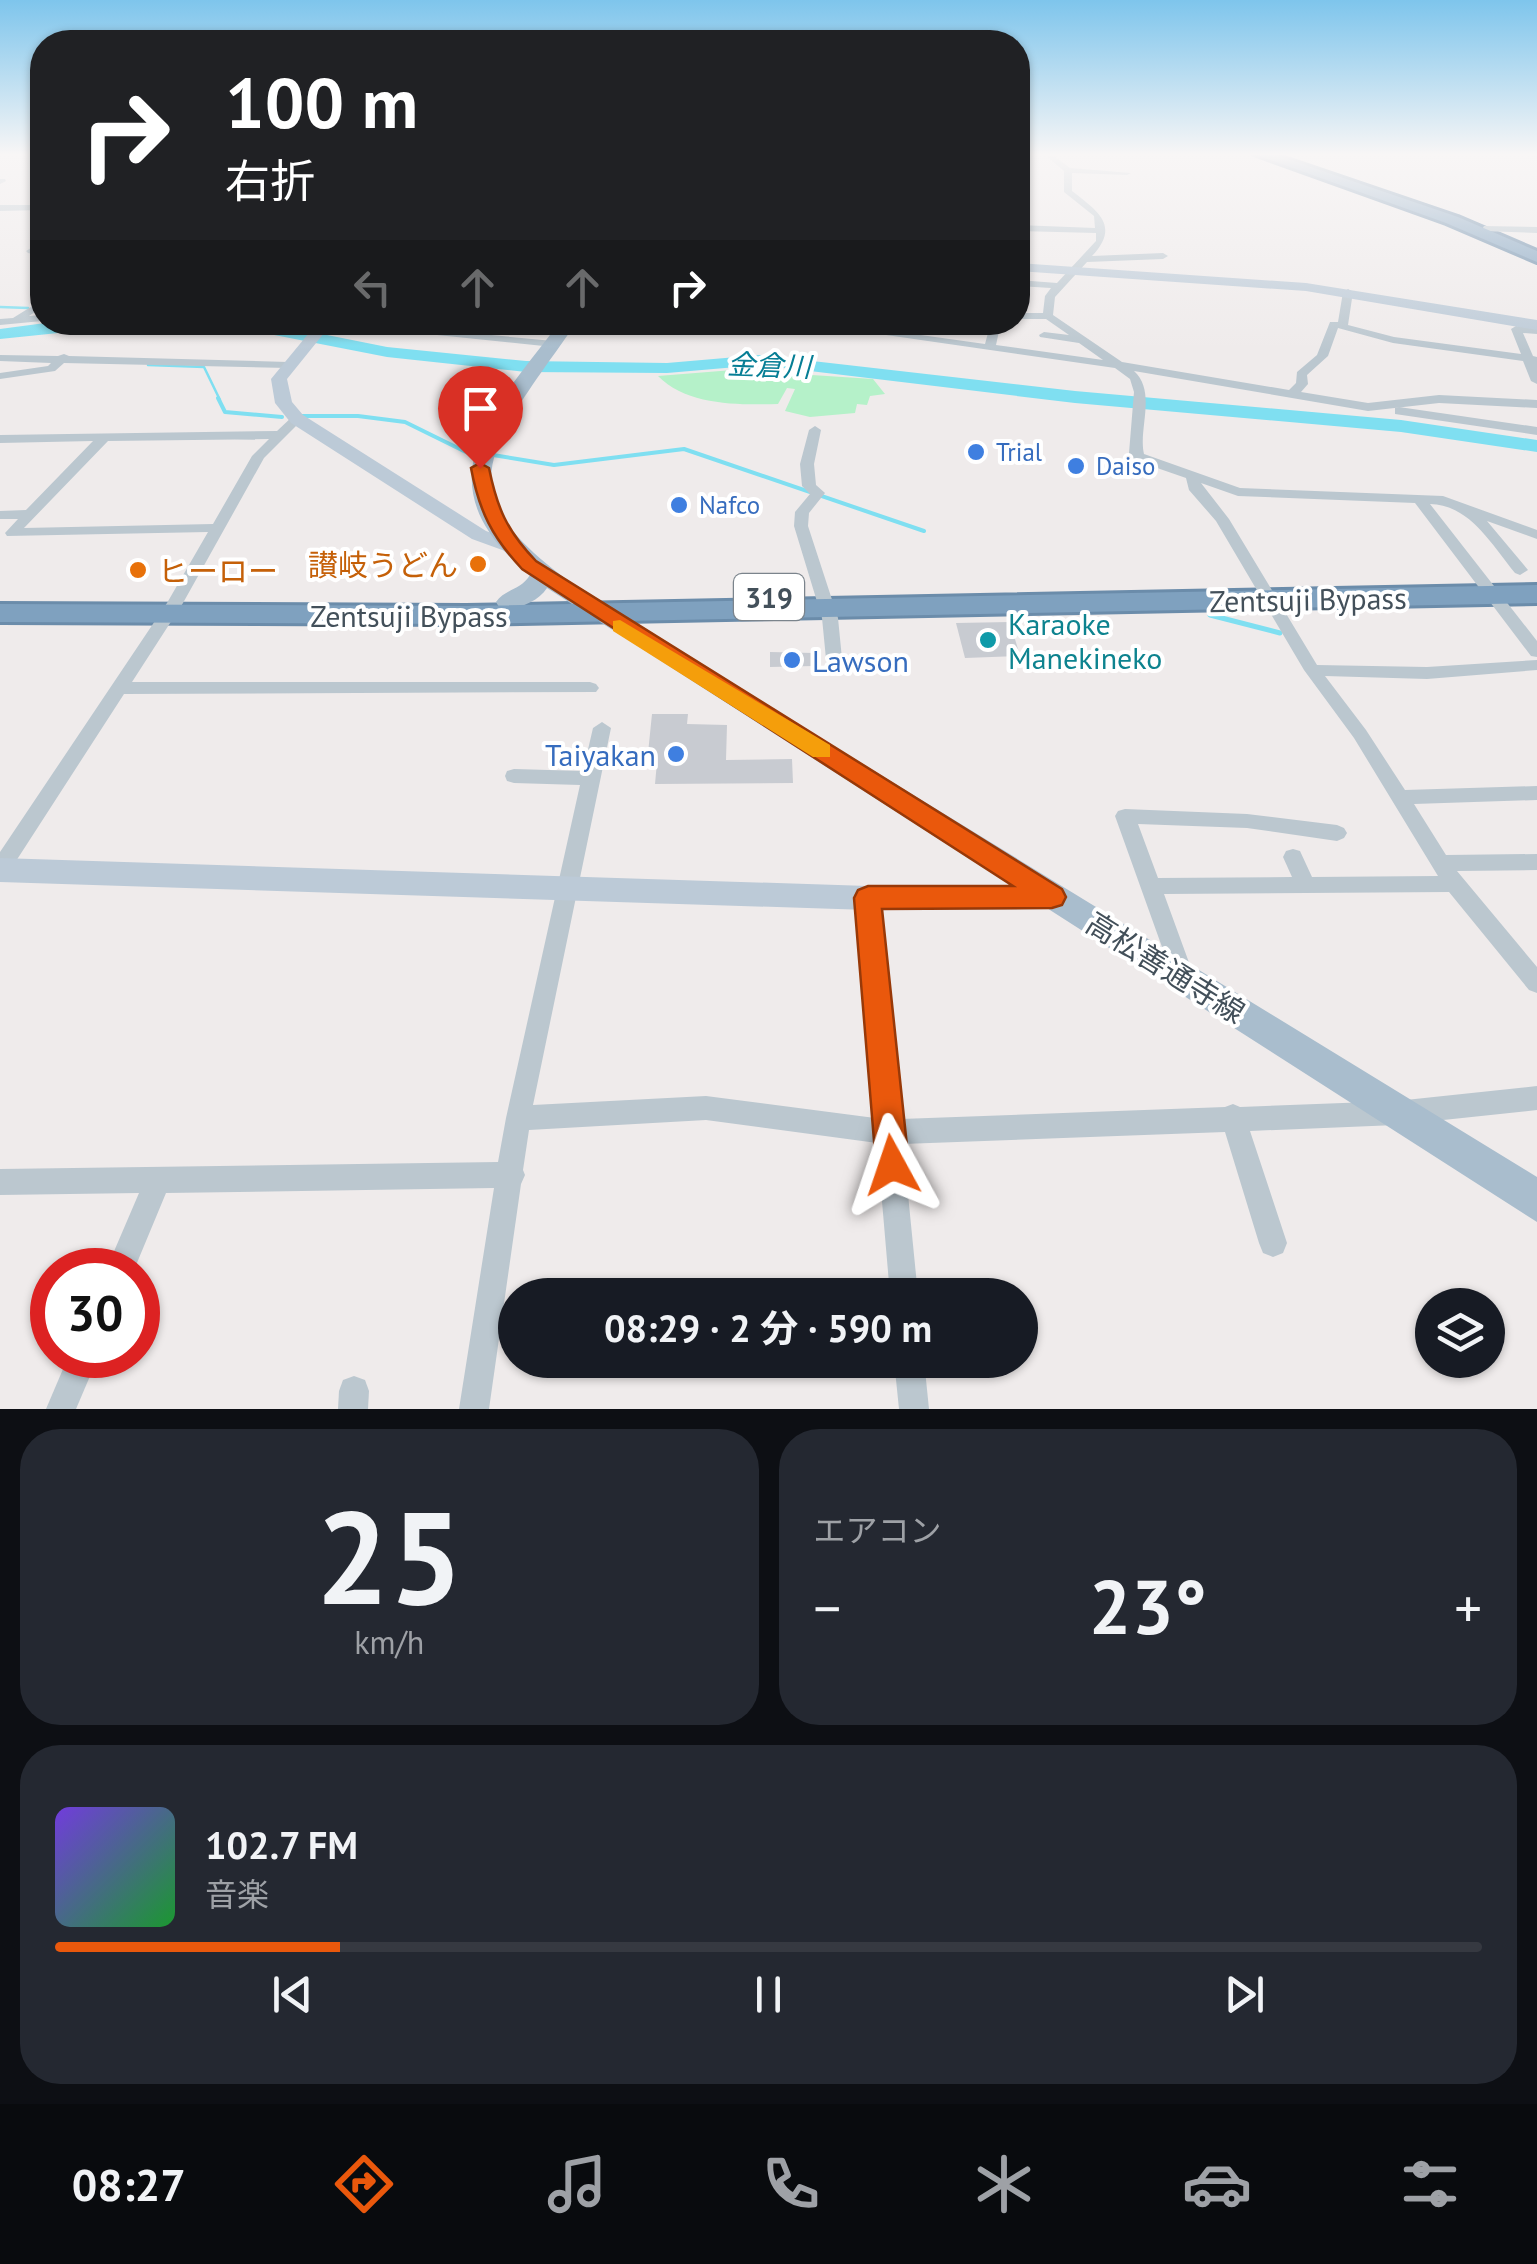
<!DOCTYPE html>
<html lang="ja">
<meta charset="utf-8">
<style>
body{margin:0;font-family:"PT Sans","Noto Sans JP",sans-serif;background:#242831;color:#f1f3f6;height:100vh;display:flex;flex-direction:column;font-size:38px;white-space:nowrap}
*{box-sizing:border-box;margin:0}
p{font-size:32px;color:#9ea1a6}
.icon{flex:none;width:55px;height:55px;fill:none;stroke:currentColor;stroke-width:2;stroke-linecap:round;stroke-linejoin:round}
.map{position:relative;height:1409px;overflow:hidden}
.sheet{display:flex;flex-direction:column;gap:20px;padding:20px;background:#0d0f14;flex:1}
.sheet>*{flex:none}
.hud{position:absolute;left:30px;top:30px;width:1000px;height:305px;border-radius:40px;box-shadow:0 2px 8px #0004;background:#202124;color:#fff;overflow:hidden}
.tools{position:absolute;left:1415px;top:1288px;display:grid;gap:20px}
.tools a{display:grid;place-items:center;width:90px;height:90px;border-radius:50%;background:#171b24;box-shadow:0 2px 8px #0004;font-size:50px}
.speed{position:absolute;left:30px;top:1248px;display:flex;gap:20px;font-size:50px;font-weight:700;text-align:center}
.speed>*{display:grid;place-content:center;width:130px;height:130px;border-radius:50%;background:#171b24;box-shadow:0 2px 8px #0004;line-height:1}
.speed .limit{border:15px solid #d22;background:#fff;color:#111}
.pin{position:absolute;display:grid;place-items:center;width:85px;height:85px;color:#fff;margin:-102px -42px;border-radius:50% 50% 50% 0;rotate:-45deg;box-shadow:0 0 10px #0007}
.pin .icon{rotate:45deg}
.me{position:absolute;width:110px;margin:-55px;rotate:355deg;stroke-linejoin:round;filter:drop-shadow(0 0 8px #0008)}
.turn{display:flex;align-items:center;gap:35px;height:210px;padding:0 30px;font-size:45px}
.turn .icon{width:130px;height:130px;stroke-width:2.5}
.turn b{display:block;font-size:70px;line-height:85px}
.lanes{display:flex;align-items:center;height:95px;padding:0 30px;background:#0003;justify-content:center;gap:50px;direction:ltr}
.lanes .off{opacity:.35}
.big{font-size:75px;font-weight:700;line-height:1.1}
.sheet .widget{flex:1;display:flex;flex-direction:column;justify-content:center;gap:15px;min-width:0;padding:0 35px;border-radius:40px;background:#242831}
.sheet .dial{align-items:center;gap:0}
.dial b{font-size:130px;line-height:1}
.song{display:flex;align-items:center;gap:30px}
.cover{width:120px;height:120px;border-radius:15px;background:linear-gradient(135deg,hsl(260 70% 55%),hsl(130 70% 35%))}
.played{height:10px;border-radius:5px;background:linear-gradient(90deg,#ea580c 20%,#363941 20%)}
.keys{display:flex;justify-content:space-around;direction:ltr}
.heat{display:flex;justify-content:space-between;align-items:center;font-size:55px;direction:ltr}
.sheet .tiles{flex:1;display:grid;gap:20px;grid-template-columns:1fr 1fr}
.widget:last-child{grid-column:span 2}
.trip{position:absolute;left:498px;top:1278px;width:540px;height:100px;border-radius:50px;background:#171b24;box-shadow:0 2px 8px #0004;font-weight:700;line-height:100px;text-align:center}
.dock{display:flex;height:160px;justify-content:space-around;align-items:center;background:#090b0e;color:#9ea1a6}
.dock .icon{width:70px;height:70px}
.dock .selected{color:#ea580c}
.dock b{font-size:45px;color:#f1f3f6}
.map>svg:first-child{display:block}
.green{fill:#b5f1c9}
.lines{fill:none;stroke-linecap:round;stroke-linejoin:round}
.stream-far2{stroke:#7fdff1;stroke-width:2.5}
.stream-far1{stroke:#7fdff1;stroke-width:4}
.stream{stroke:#7fdff1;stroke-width:5}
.river{fill:#7fdff1;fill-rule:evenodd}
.building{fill:#c8cbd1}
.highway-casing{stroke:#6b8caa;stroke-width:6}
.street{fill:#bbc7cf;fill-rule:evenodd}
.secondary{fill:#bccad7;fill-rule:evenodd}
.primary{fill:#a9bdcd;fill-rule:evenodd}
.highway{fill:#7fa1bf;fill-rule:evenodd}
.route{fill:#ea580c;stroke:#983908;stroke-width:2.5}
.slow{fill:#f59e0b}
.shop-dot{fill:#3f7fe0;stroke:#fff;stroke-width:4}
.food-dot{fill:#e8710a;stroke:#fff;stroke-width:4}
.culture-dot{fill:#0f9aa8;stroke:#fff;stroke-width:4}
.labels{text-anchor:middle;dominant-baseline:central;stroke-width:8;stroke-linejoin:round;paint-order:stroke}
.far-shop-label{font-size:25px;fill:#366cbe;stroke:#fff;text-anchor:start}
.far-water-label{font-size:28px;font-style:italic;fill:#067e95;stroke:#fff}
.shield{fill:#fff;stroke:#7b848c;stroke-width:2.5}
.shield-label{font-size:28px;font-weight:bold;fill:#43505a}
.food-label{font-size:30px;fill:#c56008;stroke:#fff;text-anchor:end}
.street-label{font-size:30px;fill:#43505a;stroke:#fff}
.culture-label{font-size:30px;fill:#0d838f;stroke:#fff;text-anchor:start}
.shop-label{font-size:30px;fill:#366cbe;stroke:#fff;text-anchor:start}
</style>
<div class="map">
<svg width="1537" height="1409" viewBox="0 0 1537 1409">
<rect width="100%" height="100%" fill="#efebeb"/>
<path class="green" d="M733,370L873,379L885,394L870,396L867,405L857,404L855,413L810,417L785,411L795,389L787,388L778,404C740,405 687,406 658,376Z"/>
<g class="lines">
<g class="stream-far2">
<path d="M0,307L28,308"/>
<path d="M148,365L204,367L220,400"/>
</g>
<g class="stream-far1">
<path d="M218,398L225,412L282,417"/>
<path d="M298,416H358L405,422L472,455"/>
<path d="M493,455L554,465L684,449L924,531"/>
</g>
<path class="stream" d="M1210,615L1280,633"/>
<path class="river" d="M53,322H262L387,347L526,361L667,363L760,355L1075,391L1401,420L1537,440V452L1401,432L1075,403L760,365L667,373L526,372L387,357L259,332L195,327L97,329L0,339V329Z"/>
</g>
<g class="building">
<path d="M1010,622L1020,656L965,658L956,623Z"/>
<path d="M770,652L814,653V666L770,667Z"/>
<path d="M652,714H688L687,724L727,725L726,760L792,759L793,783L655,784L657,762L647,763Z"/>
</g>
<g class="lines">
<defs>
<g id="highway">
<path d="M1254,154H1273L1458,217L1537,251V262L1446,223Z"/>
<path d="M1537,585V603L466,624L0,622V604L466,606Z"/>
</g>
</defs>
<use href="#highway" class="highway-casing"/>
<g class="street">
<path d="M1044,154H1051L1070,168L1131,173L1127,175L1072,173V191C1099,212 1120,226 1092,256L1163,253L1168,256L1163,259L1087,262L1055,297L1053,315L1122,362L1289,390L1296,383L1297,372L1317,355L1330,322H1338L1343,292L1348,289L1353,292L1348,325L1394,337L1521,354L1511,329L1516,326L1537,328V334L1523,333L1533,356L1537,357V384L1531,381L1523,361L1393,343L1338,328L1328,356L1307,375L1308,384L1301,392L1368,403L1439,395L1537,400V408L1439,403L1368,411L1134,371C1157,392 1138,429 1144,454L1240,488L1443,496L1537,530V539L1487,521L1528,570L1520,575L1515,573C1491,544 1470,505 1430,504L1537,641V657L1531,656L1415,503L1238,496L1201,483L1229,519L1317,665L1427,667L1537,660V670L1427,679L1325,676L1366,730L1405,790L1537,786V800L1414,804L1446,855L1537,854V870L1457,871L1537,967V993L1529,990L1449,892L1164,894L1195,979L1192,986L1184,989L1176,986L1115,816L1118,811L1125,809L1247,814L1337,825L1344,828L1347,833L1344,838L1337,841L1247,828L1138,824L1158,878L1292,877L1283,857L1286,851L1293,849L1300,851L1312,877L1438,876L1354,738L1304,670L1216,521L1189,490L1186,478L1134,460L1129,453L1134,392L1130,379L1115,368L796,322H828L985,344L991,322H1001L996,345L1103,360L1079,343L1040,337L1039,335L1044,332L1069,335L1046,319H1018V313H1043L1045,296L1051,288L1018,286V280L1057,283L1096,241V233L1018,231V225L1095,228L1094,216L1064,192V171Z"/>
<path d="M1527,154H1536L1537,158Z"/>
<path d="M0,179H5L6,181L0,184Z"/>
<path d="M0,205H42V210L0,211Z"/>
<path d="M1484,226L1537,227V233L1481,231Z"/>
<path d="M31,248L42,250V256L28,253L26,251Z"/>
<path d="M42,300V307L29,316L42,315V321L0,325V319L13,318Z"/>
<path d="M311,322H356L553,341L558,344L553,347Z"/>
<path d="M64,354L69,356L288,362L294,365L288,368L64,363L55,371L0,379V373L48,366L51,363L0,361V355L58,356Z"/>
<path d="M1399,407L1537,427V435L1395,414V408Z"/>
<path d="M293,416L303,419L264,458L183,603L132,682H590L596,684L599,688L596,692L124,694L7,875L0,877V852L167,603L208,532L7,536L5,533L18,519H0V511L26,510L93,441L0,443V435L277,431ZM269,439L252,456L213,524L24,528L108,441Z"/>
<path d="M815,426L821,430L814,464L816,485L825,493L809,513L808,526L838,618L843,669L835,675L827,669L822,618L794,526L795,512L810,494L802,486L800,464L809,430Z"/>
<path d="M602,722L611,728L533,1105L706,1096L875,1118L858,898L861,892L868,889L875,892L878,898L901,1119L1225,1107L1233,1104L1240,1107L1396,1101L1537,1086V1110L1396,1125L1250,1131L1287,1243L1283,1253L1273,1257L1263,1253L1259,1243L1225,1132L903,1144L918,1295H890L877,1143L706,1120L529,1130L523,1170L525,1175L521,1184L489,1409H459L494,1188L166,1193L134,1270H106L139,1193L0,1195V1169L498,1162L506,1118L580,785L514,783L507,781L505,776L507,771L514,769L583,771L593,728Z"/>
<path d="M69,1355H99L76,1409H46Z"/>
<path d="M894,1360H924L929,1409H899Z"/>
<path d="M354,1376L365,1380L369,1391L368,1409H338L339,1391L343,1380Z"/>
</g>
<g class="secondary">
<path d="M1018,263L1306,283L1537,320V330L1306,291L1018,271Z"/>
<path d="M318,322H333L287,379L292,402L303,415L486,531L519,543V551H505L472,539L291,423L275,403L271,379Z"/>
<path d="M0,858L868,886L1052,885L1063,888L1067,897L1063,906L1052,909L868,910L0,882Z"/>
</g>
<path class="primary" d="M560,322H577C476,465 439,497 608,608L1537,1177V1222L547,588C538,602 516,611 499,607L496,602C505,589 521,590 530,575C416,482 493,411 560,322Z"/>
<use href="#highway" class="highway"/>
</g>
<linearGradient id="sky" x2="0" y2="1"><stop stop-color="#7ec5ec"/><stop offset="0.44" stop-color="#f8f6f6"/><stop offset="1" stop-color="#f8f6f6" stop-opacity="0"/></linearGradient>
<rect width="1537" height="351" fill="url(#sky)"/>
<path class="route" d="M480,463L489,468C497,508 507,531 536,561L1062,889L1066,897L1062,905L1052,908L882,909L909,1165L904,1177L892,1182L881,1177L876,1165L854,898L858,890L868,886H1013L522,569C492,537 479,511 471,468Z"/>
<path class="slow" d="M620,620L830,745V757H813L613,631V621Z"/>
<g class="shop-dot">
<circle cx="976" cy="452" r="10"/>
<circle cx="1076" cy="466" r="10"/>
<circle cx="679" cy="505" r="10"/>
<circle cx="792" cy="660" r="10"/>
<circle cx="676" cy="754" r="10"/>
</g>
<g class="food-dot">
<circle cx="478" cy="564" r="10"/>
<circle cx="138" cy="570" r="10"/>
</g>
<circle class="culture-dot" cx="988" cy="640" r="10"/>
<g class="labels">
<g class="far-shop-label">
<text x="996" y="452">Trial</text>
<text x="1096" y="466">Daiso</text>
<text x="699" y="505">Nafco</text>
</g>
<g class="far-water-label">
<text transform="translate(769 365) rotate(2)">金倉川</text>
</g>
<rect class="shield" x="734" y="574" width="70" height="46" rx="8"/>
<g class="shield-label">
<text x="769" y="597">319</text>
</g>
<g class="food-label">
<text x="458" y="564">讃岐うどん</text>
<text x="158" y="570" text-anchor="start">ヒーロー</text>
</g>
<g class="street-label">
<text transform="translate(1308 599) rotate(-1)">Zentsuji Bypass</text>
<text x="409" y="615">Zentsuji Bypass</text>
<text transform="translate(1166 967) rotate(32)">高松善通寺線</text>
</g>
<g class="culture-label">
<text x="1008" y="623">Karaoke<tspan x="1008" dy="34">Manekineko</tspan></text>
</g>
<g class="shop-label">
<text x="812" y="660">Lawson</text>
<text x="656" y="754" text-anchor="end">Taiyakan</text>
</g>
</g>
</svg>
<div class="tools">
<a><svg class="icon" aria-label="layers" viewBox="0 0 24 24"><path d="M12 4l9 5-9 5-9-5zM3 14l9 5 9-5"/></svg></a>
</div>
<div class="speed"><div class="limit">30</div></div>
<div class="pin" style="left:480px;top:468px;background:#d93025"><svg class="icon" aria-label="arrive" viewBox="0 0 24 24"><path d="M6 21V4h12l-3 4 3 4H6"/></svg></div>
<svg class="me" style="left:892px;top:1165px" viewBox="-20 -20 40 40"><path d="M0-17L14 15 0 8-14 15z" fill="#ea580c" stroke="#fff" stroke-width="4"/></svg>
<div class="trip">08:29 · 2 分 · 590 m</div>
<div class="hud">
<div class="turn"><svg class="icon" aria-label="right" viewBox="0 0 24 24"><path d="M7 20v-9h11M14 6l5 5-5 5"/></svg><div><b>100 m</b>右折</div></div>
<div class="lanes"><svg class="icon off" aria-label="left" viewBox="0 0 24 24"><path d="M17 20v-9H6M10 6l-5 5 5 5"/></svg><svg class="icon off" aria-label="ahead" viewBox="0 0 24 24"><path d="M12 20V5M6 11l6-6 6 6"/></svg><svg class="icon off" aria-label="ahead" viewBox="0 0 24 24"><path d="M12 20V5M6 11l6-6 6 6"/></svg><svg class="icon" aria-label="right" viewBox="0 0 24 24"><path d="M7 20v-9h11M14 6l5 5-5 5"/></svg></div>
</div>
</div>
<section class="sheet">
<div class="tiles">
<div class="widget dial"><b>25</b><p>km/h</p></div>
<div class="widget"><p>エアコン</p>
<div class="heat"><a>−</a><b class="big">23°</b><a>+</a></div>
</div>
<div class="widget">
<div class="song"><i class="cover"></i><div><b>102.7 FM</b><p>音楽</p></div></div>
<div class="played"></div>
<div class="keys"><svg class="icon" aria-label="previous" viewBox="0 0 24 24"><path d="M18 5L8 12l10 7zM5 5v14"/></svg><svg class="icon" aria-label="pause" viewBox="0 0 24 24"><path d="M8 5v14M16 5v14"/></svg><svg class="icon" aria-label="next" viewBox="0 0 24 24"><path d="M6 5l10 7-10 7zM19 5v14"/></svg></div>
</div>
</div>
</section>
<nav class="dock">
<b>08:27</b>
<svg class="icon selected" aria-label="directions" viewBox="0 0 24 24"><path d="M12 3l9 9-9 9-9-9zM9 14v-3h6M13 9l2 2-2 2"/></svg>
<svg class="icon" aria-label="music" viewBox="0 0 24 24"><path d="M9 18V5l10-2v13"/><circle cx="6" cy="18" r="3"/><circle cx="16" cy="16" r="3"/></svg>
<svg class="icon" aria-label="phone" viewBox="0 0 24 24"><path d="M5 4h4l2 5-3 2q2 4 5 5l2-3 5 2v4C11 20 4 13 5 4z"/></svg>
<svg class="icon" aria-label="climate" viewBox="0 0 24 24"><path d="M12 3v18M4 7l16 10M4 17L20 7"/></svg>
<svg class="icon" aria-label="car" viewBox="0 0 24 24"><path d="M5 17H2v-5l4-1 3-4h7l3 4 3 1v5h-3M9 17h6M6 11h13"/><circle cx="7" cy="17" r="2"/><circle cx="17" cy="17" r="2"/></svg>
<svg class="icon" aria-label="filters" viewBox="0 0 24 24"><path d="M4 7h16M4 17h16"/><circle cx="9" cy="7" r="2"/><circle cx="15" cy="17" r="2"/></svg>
</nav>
